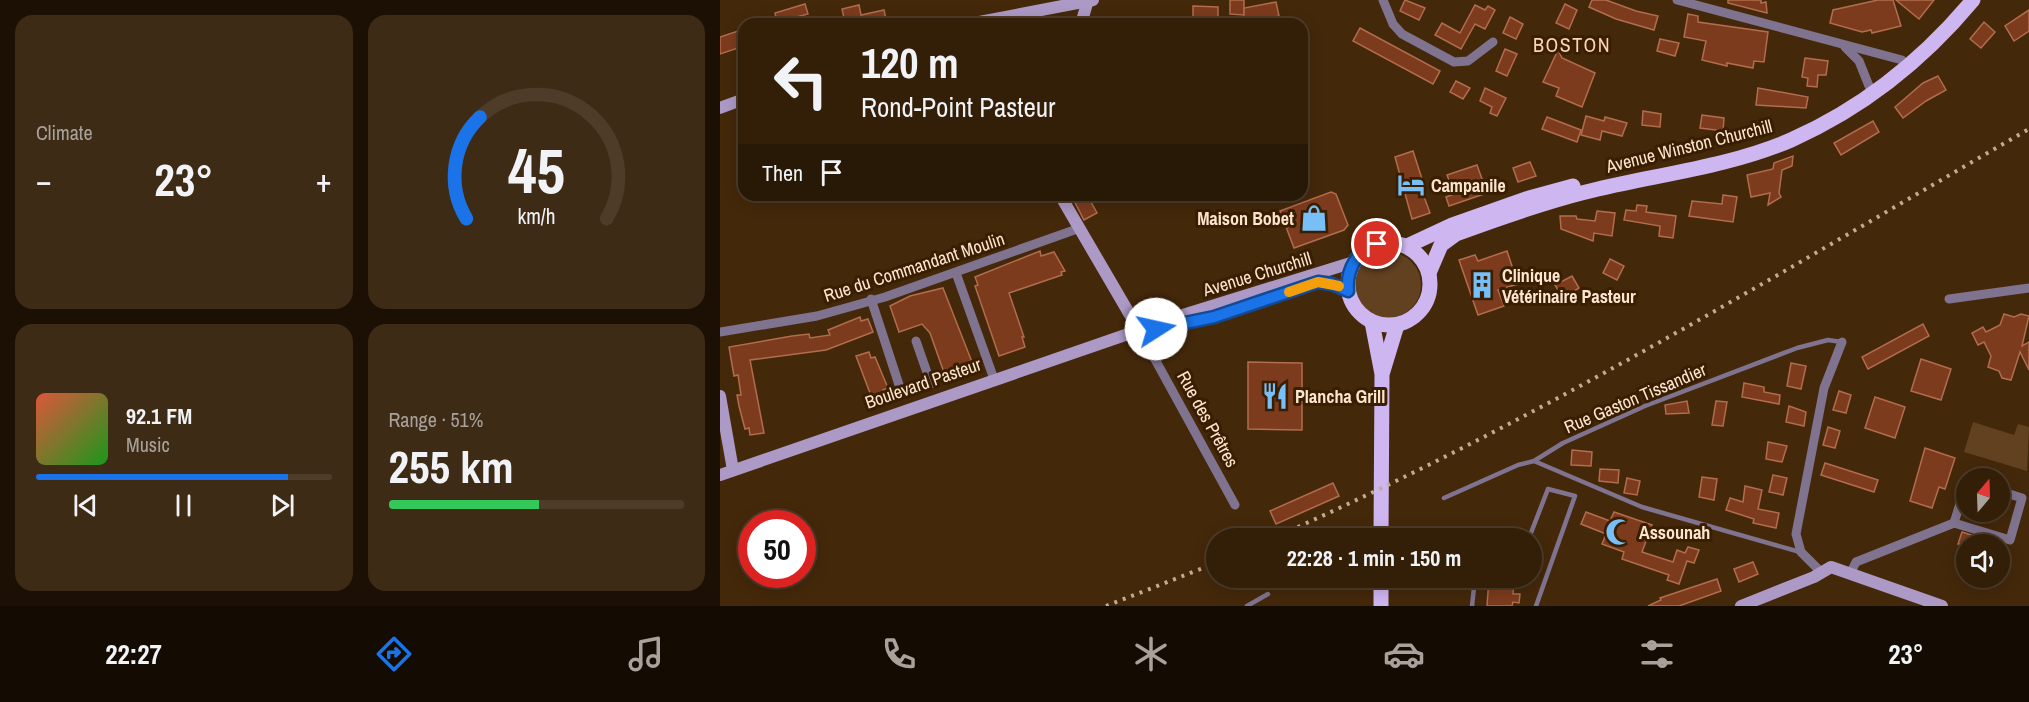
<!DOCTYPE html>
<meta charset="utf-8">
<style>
body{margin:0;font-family:"Archivo Narrow",sans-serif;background:#3e2b16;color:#f1f3f6;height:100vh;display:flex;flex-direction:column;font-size:22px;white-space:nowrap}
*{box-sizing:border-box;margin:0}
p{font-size:20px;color:#a9a29c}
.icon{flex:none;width:33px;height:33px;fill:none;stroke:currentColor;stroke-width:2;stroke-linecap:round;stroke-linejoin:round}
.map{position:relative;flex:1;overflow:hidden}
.drawer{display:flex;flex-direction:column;gap:15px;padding:15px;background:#1c1004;width:720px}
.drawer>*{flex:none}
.banner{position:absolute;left:18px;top:18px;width:570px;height:183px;border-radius:18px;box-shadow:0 3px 15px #0003,0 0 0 2px #4e3c29;background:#331e08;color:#f1f3f6;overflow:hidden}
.needle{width:39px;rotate:19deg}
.buttons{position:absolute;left:1236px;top:468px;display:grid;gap:12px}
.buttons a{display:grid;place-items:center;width:54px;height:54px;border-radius:50%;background:#331e08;box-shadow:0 3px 15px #0003,0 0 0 2px #4e3c29;font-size:30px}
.speed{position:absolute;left:18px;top:510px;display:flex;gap:12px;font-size:30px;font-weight:700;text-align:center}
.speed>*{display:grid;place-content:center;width:78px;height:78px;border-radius:50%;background:#331e08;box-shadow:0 3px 15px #0003,0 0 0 2px #4e3c29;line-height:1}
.speed .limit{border:9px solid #d22;background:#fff;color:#111}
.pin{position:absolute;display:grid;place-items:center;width:51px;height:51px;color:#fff;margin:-26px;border:3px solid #fff;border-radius:50%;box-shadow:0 2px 6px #0007}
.me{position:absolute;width:66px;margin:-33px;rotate:80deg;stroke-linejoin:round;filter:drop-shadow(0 0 4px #0008)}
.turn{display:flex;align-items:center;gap:21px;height:126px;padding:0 24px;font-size:27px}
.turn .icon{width:78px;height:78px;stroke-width:2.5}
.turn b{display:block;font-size:42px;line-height:51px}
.then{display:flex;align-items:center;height:57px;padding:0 24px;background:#0003;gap:12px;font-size:22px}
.big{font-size:45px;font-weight:800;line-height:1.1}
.drawer .tile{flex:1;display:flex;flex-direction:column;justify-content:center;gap:9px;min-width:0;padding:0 21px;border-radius:18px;background:#3e2b16}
.drawer .dial{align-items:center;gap:0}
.dial svg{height:156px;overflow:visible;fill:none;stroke:#4e3c29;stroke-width:7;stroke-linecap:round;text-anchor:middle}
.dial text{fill:#f1f3f6;stroke:none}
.song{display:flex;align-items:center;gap:18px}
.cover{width:72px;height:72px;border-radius:9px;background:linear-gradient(135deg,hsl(10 70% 55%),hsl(120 70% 35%))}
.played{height:6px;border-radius:3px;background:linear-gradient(90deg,#1a73e8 85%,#4e3c29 85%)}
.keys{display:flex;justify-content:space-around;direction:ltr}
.heat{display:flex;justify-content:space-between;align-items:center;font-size:33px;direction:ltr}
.charge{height:9px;border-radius:4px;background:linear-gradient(90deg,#34c759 51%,#4e3c29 0)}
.drawer .tiles{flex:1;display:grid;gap:15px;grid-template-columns:repeat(2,1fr)}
.trip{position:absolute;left:486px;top:528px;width:336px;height:60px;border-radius:30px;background:#331e08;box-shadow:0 3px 15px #0003,0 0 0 2px #4e3c29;font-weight:800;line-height:60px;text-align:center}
.tab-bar{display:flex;height:96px;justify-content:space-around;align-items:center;background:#140c03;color:#a9a29c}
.tab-bar .icon{width:42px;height:42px}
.tab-bar .selected{color:#1a73e8}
.tab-bar b{font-size:27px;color:#f1f3f6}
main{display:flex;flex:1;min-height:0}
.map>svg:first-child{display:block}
.green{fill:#624121}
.building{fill:#7c3b1d;stroke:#b26c4e;stroke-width:1.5}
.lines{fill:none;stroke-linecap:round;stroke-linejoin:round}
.lane{stroke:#7f738f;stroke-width:4.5}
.street{stroke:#7f738f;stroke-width:9}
.secondary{stroke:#ac99c5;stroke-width:12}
.primary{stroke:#ceb6f0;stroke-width:15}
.rail{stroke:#c3aa92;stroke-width:4;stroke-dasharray:3 6;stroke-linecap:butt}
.route-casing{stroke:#114b97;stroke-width:15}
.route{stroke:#1a73e8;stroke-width:10}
.slow{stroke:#f59e0b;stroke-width:10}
.labels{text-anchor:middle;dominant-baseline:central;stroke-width:6;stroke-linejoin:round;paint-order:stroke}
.street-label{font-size:18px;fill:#fde5cf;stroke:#391e01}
.poi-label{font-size:18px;font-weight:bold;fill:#fde5cf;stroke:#391e01;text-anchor:start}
.neighbourhood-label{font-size:20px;letter-spacing:1.5px;fill:#fad5b4;stroke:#391e01}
</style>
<main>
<section class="drawer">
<div class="tiles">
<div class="tile"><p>Climate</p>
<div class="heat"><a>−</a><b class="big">23°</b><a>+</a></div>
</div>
<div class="tile dial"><svg viewBox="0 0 100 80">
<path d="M14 69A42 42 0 1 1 86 69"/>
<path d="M14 69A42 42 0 0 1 21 17" stroke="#1a73e8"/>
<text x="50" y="56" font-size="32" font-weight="700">45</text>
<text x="50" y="72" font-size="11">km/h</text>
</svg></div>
<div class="tile">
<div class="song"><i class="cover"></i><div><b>92.1 FM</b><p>Music</p></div></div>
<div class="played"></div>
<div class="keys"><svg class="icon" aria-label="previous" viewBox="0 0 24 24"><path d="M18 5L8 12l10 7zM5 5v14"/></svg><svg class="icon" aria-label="pause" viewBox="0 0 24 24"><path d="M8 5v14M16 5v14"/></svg><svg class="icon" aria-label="next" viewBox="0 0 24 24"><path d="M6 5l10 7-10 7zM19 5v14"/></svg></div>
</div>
<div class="tile"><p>Range · 51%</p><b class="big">255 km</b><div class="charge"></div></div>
</div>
</section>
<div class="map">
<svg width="1309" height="606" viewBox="0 0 1309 606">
<rect width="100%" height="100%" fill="#44280a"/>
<g class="green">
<circle cx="668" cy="285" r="33"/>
<path d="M1253,422L1294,435L1298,424L1309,427L1307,471L1244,452Z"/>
</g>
<g class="building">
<path d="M510,0H524V15L510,14Z"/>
<path d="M685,0L705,8L699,20L680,11Z"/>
<path d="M872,0H886L916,11L938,16L934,30L896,19L869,7Z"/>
<path d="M1008,0H1041V3L1046,2L1047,13L1008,3Z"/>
<path d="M1158,0H1173L1181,26L1152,33L1151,30L1142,32L1110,23L1113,10Z"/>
<path d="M1176,0H1214L1199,19Z"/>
<path d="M556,2L559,16L524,24V8Z"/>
<path d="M85,4L88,14L57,22L55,13Z"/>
<path d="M845,4L857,10L849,29L836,23Z"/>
<path d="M139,5L141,15L164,10L167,24H117V20L124,18L122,9Z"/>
<path d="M755,5L765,10L768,6L775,10L765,29L755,24L741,49L715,35L722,23L740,33Z"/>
<path d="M473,6L498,7V22L473,21Z"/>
<path d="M1309,10V31L1294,41L1285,26Z"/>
<path d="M968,14L978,16V22L1048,32L1044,62L1034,61L1033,68L1007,63V66L982,60L986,41L964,37Z"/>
<path d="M790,17L803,24L796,39L783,33Z"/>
<path d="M1264,22L1275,32L1261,48L1250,39Z"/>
<path d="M640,28L720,71L713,84L633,41Z"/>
<path d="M24,29V46L0,54V37Z"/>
<path d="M940,39L959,43L955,56L937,51Z"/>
<path d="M785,49L797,54L787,76L776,71Z"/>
<path d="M838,50L842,58L875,73L862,107L836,96L839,88L823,82Z"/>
<path d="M1085,58L1108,61L1106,75H1098L1097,87L1087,86L1088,78L1082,77Z"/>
<path d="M1218,76L1226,90L1206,101L1183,118L1175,107L1203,83Z"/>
<path d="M736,81L750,88L743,99L730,92Z"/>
<path d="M765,88L786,98L777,116L770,113L772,107L760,101Z"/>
<path d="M1038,88L1088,97L1086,108L1036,105Z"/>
<path d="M923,111L941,114L940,127L922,125Z"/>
<path d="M982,115L1004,118L1003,131L980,128Z"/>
<path d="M866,116L884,121L885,117L907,123L902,136L882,131L880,140L861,135Z"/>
<path d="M827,117L861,130L857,142L822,129Z"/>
<path d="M1153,121L1159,132L1121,155L1114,143Z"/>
<path d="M693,151L702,179L698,180L710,213L692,219L675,157Z"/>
<path d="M1073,156L1072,166L1062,170L1059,193L1061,197L1048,205L1050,193L1031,197L1027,175L1053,169L1054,163Z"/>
<path d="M810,162L816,176L798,182L793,168Z"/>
<path d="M757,165L767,193L729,206L726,197L734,194L727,175Z"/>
<path d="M611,192L616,194L628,225L624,230L574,248L560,211Z"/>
<path d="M351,195H367L377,213L364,220Z"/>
<path d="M1003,195L1017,197L1013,222L969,216L972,201L1002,204Z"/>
<path d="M917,205L927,206L926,212L956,216L953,238L939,236L940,226L904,220L906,210L916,211Z"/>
<path d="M877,211L895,213L892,236L874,233L873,241L841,229L840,216H856L857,219L875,221Z"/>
<path d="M320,251L321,256L334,252L345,271L341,272L342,275L289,293L304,337H302L305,347L279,356L255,286L258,285L255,277Z"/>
<path d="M787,251L798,284L778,290L784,306L758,315L739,260L755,255L758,261Z"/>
<path d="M890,259L904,266L897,280L883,273Z"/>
<path d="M852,276L859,288L843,298L835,285Z"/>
<path d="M223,288L252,362L247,364L250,373L227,381L210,333L202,324L179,332L170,306L190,296Z"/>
<path d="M1284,314L1294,317L1301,314L1309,316L1302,346L1309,342V370L1300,352L1291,380L1282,378L1279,371L1268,367L1271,356L1264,342L1258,345L1252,333L1263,327L1266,332L1280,325Z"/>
<path d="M140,317L141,321L148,319L153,332L106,350L30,360L44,433L30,435L29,428L25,429L19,406L17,395H21L18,375L14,376L9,347L72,336L89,334L90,338L110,335L108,330Z"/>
<path d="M1203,324L1209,336L1148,369L1142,357Z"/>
<path d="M149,352L151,358L155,357L168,388L163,390L166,396L153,401L136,356Z"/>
<path d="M1201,359L1231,369L1221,400L1191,391Z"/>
<path d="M528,362L582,363V430L528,429Z"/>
<path d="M1071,363L1086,366L1081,389L1067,386Z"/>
<path d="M1024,383L1044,387V392L1060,395L1059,404L1022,397Z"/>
<path d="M1119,391L1131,395L1126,413L1113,410Z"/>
<path d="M1155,397L1185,407L1175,438L1145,428Z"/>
<path d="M967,401L969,413L946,414L945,405Z"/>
<path d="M996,401L1007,402L1003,426L992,425Z"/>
<path d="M1069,406L1086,412L1084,426L1066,422Z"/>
<path d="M1108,427L1120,431L1115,448L1103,445Z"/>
<path d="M1048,442L1067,446L1062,462L1046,459Z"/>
<path d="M1205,448L1235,458L1225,489L1219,487L1212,508L1190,501Z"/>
<path d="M852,450L872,452L871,466L851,465Z"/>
<path d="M1105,463L1158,480L1154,492L1101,475Z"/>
<path d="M880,469L899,470L898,483L879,481Z"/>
<path d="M1053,475L1067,478L1063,495L1049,492Z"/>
<path d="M982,477L997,479L994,500L979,497Z"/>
<path d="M907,478L920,481L917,495L904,493Z"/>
<path d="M613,483L619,496L556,524L550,511Z"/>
<path d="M1025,486L1042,490L1038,509L1059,513L1056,528L1033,523L1034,519L1006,510L1010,498L1023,502Z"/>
<path d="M866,512L890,521L894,512L932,525L922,552L953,562L957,550L965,553L968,547L979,550L974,563L967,561L959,584L947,580L949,575L902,559L904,552L882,544L886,534L861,524Z"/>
<path d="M1242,532L1276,543V544H1238Z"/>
<path d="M1033,562L1038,574L1019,582L1014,569Z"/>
<path d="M769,578H794L793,594H800L799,603L793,602L792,606H767Z"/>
<path d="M997,579L1001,591L959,606H928L941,600L940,598Z"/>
</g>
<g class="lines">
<g class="lane">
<path d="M814,461L922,507L1080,552"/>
<path d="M724,498L798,465L814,461L843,443L925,406L1077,348L1108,340L1122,342"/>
<path d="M809,538L828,489L855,496L816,606"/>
<path d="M527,606L548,594"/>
<path d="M752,606L755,578"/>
</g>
<g class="street">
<path d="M663,0L673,24L682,34L734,62L748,61L773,42"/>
<path d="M957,0L1182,60"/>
<path d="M1125,47L1139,61L1149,86"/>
<path d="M236,273L274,379"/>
<path d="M151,299L182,394L211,384L196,341"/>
<path d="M1229,299L1309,288"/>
<path d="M0,332L97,316L165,297L360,228"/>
<path d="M420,332L515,505"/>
<path d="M1234,523L1290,540L1302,498L1280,491"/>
<path d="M1234,523L1246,484"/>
<path d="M1102,573L1081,552L1076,534L1104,388L1122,342"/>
<path d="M1130,574L1136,562L1234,523"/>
</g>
<g class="secondary">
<path d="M249,24L373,0"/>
<path d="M361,24L368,0"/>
<path d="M0,108L24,99"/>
<path d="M340,195L420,332"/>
<path d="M450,326L494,317L598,282L612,283L628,291"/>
<path d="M0,396L13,470"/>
<path d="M0,475L466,314L634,262"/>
<path d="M1021,606L1094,577L1111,567L1222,606"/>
</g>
<g class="primary">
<circle cx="669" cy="284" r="41"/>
<path d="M687,246L732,225L809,198L853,186"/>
<path d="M709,273L721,245L736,234C782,217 830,200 878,189C942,174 1011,166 1071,140C1143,108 1203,60 1253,0"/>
<path d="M652,322L662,374L661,538"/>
<path d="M663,371L677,325"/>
<path d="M661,578V606"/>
</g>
<g class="rail">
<path d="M553,538C815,423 1061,272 1309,129"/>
<path d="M386,606L496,563"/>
</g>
</g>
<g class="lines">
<defs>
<path id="route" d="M436,329L494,317L598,282L612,284L628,291C626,269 637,251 657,244"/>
</defs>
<use href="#route" class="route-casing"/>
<use href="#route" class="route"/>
<path class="slow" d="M569,292L598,282L619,286"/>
</g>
<defs>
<symbol id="hotel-bare" viewBox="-9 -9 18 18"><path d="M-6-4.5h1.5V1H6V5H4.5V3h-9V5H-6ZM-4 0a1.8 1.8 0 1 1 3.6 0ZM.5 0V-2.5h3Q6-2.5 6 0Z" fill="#78bff8" stroke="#391e01" stroke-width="2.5" paint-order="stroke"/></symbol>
<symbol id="shop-bare" viewBox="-9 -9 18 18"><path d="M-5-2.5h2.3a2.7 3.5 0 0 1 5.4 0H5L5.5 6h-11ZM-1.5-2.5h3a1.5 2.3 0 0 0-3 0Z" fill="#78bff8" stroke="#391e01" stroke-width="2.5" paint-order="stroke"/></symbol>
<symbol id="building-bare" viewBox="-9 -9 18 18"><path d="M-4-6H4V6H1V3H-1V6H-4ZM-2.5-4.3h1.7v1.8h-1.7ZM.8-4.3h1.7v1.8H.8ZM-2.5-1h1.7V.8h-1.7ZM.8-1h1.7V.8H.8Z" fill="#78bff8" stroke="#391e01" stroke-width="2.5" paint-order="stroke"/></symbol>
<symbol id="restaurant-bare" viewBox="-9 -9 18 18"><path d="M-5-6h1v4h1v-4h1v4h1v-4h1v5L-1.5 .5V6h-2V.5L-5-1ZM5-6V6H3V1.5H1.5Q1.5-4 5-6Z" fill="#78bff8" stroke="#391e01" stroke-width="2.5" paint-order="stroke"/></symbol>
<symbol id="mosque-bare" viewBox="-9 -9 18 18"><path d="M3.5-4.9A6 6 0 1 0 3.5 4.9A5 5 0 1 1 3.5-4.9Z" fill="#78bff8" stroke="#391e01" stroke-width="2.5" paint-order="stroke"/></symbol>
</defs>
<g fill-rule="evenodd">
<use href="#hotel-bare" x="672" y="166" width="38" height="38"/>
<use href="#shop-bare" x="575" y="199" width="38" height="38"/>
<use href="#building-bare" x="743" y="266" width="38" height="38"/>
<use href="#restaurant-bare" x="536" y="377" width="38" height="38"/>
<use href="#mosque-bare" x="880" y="513" width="38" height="38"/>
</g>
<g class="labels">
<g class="street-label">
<text transform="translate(969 146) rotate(-14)">Avenue Winston Churchill</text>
<text transform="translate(194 267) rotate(-18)">Rue du Commandant Moulin</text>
<text transform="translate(537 274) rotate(-17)">Avenue Churchill</text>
<text transform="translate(203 383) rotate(-19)">Boulevard Pasteur</text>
<text transform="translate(915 398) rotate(-23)">Rue Gaston Tissandier</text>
<text transform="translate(488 419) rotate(61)">Rue des Prêtres</text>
</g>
<g class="poi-label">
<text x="711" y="185">Campanile</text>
<text x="574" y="218" text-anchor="end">Maison Bobet</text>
<text x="782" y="275">Clinique<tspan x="782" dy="21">Vétérinaire Pasteur</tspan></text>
<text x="575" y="396">Plancha Grill</text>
<text x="919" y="532">Assounah</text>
</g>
<g class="neighbourhood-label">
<text x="852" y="44">BOSTON</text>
</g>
</g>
</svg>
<div class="buttons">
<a><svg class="needle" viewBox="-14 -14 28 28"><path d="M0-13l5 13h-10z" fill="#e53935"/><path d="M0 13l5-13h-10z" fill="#a9a29c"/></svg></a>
<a><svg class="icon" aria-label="sound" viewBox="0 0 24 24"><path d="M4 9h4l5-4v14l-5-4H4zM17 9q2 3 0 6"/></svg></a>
</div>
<div class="speed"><div class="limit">50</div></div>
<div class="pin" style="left:657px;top:244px;background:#d93025"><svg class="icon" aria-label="arrive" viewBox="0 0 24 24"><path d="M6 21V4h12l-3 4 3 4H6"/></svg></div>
<svg class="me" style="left:436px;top:329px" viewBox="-20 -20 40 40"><circle r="19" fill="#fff"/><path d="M0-13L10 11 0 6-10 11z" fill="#1a73e8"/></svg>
<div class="trip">22:28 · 1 min · 150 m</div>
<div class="banner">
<div class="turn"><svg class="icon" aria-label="left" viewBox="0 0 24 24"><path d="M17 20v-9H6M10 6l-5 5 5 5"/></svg><div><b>120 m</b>Rond-Point Pasteur</div></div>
<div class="then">Then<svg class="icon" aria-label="arrive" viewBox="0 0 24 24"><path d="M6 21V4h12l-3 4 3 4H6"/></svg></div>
</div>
</div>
</main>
<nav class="tab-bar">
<b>22:27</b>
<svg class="icon selected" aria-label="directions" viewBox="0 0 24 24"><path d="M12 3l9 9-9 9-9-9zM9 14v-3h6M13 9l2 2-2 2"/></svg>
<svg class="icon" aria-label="music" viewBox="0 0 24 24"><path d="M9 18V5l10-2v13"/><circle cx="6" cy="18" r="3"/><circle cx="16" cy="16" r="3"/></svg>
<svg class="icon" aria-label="phone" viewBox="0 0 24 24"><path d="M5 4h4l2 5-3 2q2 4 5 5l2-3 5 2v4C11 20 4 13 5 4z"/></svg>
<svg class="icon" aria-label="climate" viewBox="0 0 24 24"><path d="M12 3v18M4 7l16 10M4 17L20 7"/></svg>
<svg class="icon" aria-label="car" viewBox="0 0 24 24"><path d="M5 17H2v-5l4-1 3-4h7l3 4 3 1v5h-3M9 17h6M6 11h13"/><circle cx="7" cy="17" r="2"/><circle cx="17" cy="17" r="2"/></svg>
<svg class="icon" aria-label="filters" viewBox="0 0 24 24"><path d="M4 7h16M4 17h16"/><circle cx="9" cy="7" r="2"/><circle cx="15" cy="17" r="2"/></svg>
<b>23°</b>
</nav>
